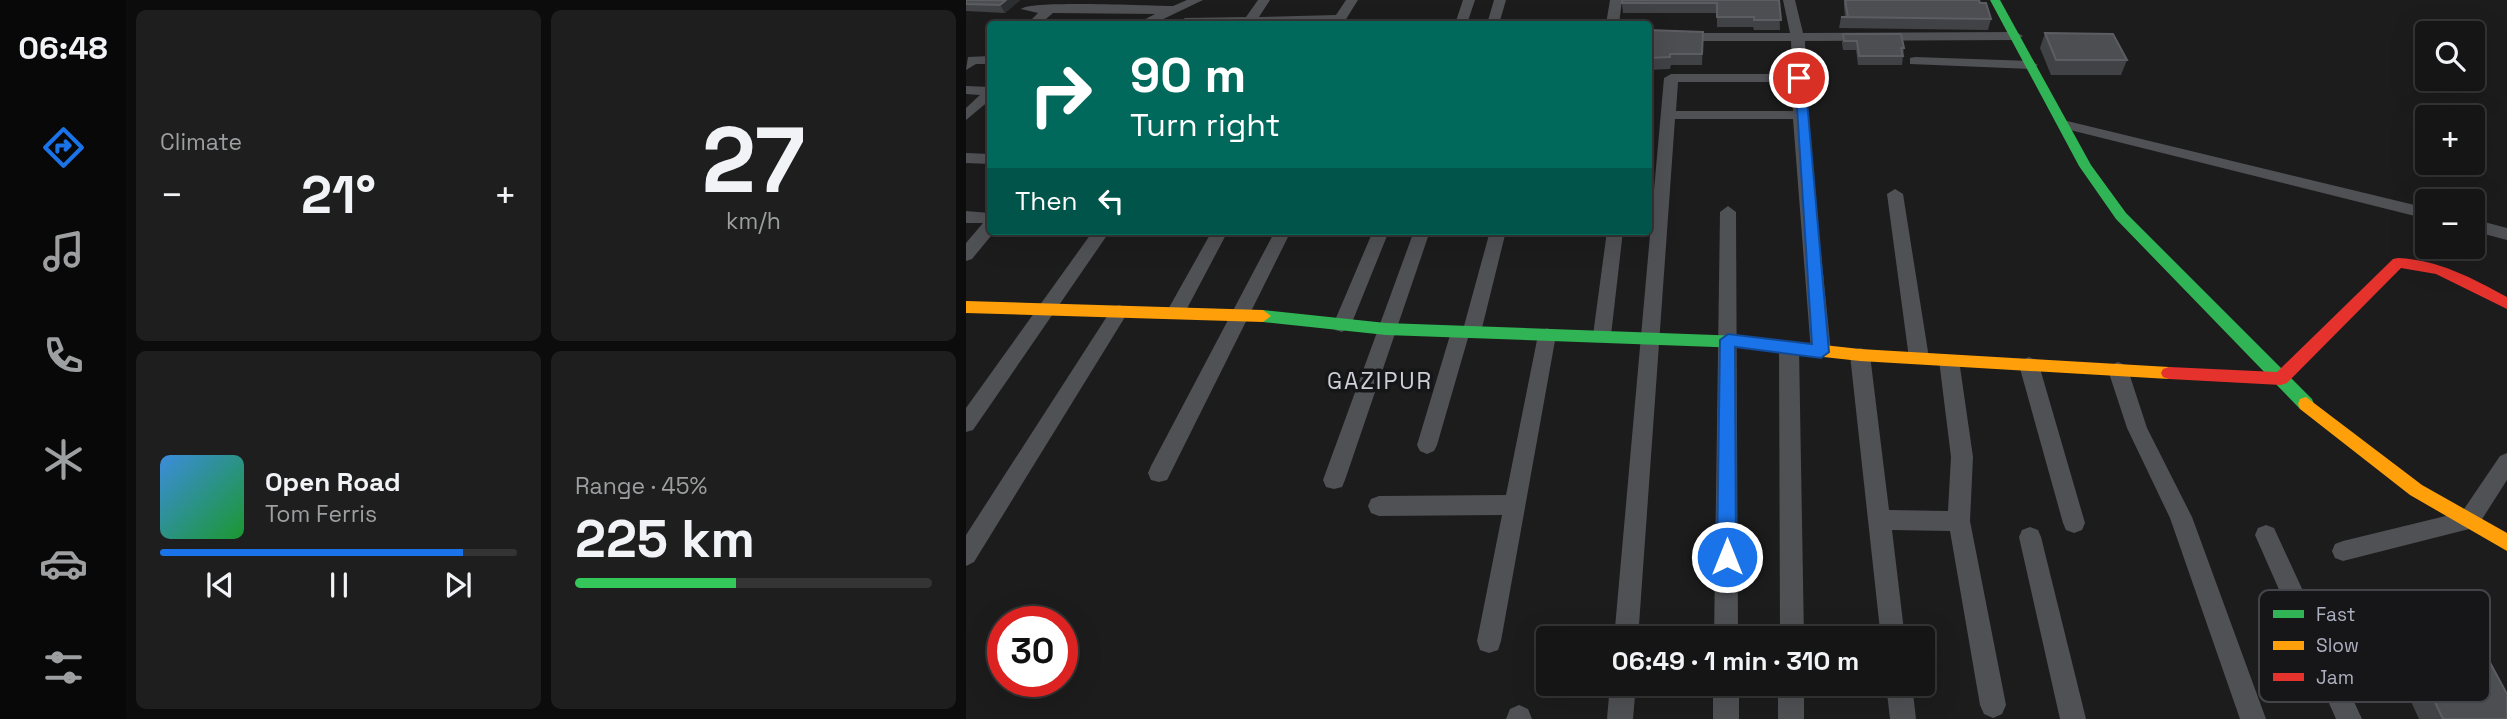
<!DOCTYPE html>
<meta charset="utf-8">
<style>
body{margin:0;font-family:"Space Grotesk",sans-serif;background:#1e1e1e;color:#f1f3f6;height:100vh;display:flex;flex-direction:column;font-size:26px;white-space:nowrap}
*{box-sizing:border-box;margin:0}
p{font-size:23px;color:#9d9fa0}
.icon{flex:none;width:38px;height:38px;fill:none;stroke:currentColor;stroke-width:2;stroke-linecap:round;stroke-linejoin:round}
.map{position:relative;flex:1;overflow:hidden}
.panel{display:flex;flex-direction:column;gap:10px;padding:10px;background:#0c0c0c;width:840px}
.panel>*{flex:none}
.banner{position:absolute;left:21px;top:21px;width:665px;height:214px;border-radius:7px;box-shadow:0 7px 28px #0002,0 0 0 2px #343434;background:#00695c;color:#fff;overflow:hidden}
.controls{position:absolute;left:1449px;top:21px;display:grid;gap:14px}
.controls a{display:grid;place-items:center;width:70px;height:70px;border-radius:7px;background:#151515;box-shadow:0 7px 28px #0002,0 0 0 2px #343434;font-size:35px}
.speed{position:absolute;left:21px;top:606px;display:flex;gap:14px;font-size:35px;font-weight:700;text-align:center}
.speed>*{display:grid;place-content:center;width:91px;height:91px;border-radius:50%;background:#151515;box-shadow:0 7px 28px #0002,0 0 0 2px #343434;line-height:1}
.speed .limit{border:10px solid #d22;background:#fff;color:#111}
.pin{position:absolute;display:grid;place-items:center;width:60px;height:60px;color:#fff;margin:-30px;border:4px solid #fff;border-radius:50%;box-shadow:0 2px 7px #0007}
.me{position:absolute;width:77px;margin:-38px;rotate:0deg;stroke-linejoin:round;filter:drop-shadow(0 0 5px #0008)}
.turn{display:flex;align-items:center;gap:24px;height:147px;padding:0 28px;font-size:32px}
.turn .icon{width:91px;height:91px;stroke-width:2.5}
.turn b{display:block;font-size:49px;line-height:60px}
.then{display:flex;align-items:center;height:66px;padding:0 28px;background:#0003;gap:14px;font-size:26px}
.big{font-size:52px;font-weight:700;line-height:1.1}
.panel .tile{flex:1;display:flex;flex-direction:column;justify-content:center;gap:10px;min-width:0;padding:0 24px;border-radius:10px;background:#1e1e1e}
.panel .dial{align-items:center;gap:0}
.dial b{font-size:91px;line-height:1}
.song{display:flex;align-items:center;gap:21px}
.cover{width:84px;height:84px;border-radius:10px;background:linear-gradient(135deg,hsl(210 70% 55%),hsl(130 70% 35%))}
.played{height:7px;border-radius:4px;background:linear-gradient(90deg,#1a73e8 85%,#343434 85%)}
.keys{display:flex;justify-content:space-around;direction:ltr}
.heat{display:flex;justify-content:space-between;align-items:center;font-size:38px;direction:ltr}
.charge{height:10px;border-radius:5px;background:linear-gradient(90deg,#34c759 45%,#343434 0)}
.panel .tiles{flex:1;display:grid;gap:10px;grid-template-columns:repeat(2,1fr)}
.trip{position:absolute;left:570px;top:626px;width:399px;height:70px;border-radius:7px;background:#151515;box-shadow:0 7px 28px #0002,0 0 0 2px #343434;font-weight:700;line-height:70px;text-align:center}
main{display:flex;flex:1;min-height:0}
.dock{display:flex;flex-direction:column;width:126px;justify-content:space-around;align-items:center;background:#080808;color:#9d9fa0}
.dock .icon{width:49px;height:49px}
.dock .selected{color:#1a73e8}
.dock b{font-size:32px;color:#f1f3f6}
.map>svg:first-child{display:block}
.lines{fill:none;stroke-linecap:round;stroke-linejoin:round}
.street{fill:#505155;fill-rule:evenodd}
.fast{fill:#30b455;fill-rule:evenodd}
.slow{fill:#ff9f0a;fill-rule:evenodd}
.jam{fill:#e5322d;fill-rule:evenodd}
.wall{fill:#414245}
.shaded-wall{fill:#2d2e2f}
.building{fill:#4d4e52;stroke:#5c5d63;stroke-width:2}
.route{fill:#1a73e8;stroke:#114b97;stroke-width:2}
.labels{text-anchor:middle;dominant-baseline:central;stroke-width:7;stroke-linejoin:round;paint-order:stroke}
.neighbourhood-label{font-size:23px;letter-spacing:2px;fill:#ced0d9;stroke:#161618}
.key{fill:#161618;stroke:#43444a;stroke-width:2}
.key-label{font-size:19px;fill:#acb0be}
</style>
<main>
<nav class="dock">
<b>06:48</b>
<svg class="icon selected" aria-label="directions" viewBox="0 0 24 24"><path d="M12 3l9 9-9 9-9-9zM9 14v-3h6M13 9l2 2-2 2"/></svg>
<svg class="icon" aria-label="music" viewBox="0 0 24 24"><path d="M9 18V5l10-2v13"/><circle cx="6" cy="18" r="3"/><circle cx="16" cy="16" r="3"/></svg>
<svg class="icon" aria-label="phone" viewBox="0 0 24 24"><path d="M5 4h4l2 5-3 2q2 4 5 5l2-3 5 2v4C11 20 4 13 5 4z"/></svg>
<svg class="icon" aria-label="climate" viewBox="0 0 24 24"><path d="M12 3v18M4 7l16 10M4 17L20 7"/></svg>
<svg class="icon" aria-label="car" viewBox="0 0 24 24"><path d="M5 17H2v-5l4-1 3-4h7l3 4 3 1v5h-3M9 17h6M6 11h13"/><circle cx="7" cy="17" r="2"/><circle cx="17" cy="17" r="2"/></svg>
<svg class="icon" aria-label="filters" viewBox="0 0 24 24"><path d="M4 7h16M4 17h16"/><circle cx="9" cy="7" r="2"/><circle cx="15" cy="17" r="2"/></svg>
</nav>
<section class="panel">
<div class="tiles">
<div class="tile"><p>Climate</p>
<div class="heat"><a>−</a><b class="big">21°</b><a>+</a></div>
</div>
<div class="tile dial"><b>27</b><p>km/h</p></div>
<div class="tile">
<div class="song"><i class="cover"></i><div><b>Open Road</b><p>Tom Ferris</p></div></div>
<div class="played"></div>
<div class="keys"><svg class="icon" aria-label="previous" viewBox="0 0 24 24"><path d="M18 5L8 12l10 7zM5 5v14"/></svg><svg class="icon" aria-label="pause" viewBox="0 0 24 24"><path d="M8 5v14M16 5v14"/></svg><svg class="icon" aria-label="next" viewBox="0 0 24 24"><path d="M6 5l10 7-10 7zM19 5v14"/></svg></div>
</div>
<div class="tile"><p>Range · 45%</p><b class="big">225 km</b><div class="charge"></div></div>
</div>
</section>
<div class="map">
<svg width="1541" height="719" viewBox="0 0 1541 719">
<rect width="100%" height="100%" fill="#1c1c1c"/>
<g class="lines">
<g class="street">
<path d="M221,0H237L187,24H170L189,14L87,13L74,24H61L72,13L55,9C65,0 184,6 207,6Z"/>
<path d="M292,0H304L293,17L370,15L380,0H392L377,24H214L213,22L219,18L280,17Z"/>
<path d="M497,0H509L501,24H489Z"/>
<path d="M528,0H540L533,24H521Z"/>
<path d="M644,0H656L653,24H640Z"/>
<path d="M817,0H829L837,33L1050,32L1057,36L1050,40L839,41L841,115L865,352L862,357H848L845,352L827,119H709L672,639H648L698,78L705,74H826L825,41H682V33H824ZM712,82H826L827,111H710Z"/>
<path d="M24,56V64H10L0,70L2,57Z"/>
<path d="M949,57L1065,61L1072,65L1065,69L944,64V58Z"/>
<path d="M0,86L24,87V100L0,120V108L14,95L0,94Z"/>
<path d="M1097,120L1461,208V219L1092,127V121Z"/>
<path d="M0,153L24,154V164L0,163Z"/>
<path d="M929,189L937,194L963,358L960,363H946L943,358L921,194Z"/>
<path d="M762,206L770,212L772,639H748L754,212Z"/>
<path d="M0,211L24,213V231H29L6,259L0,261V243L17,223H0Z"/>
<path d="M1507,219L1541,228V240L1507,231Z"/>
<path d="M127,231H144L7,430L0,432V408Z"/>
<path d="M246,231H262L216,318H202L200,313Z"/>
<path d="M309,231H325L201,480L193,482L185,480L182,473L185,466Z"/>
<path d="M407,231H423L385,325L376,332L369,330L367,325Z"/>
<path d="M448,231H464L379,480L376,487L368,489L360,487L357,480Z"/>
<path d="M524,231H540L515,332L513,337L502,338L471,445L468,451L461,454L454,451L451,445L485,332L487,327L498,326Z"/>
<path d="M641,231H657L645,335L636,342L627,335Z"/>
<path d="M153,305L159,307L162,312L159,317L8,562L0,566V535L147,307Z"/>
<path d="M581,328L590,335L535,641L532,650L523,653L514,650L511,641L536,515L413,516L405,513L402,506L405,499L413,496L540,495L572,335Z"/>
<path d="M823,341L833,348L838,639H814L813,348Z"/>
<path d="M894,348L901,350L904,355L923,510L982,511L985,457L973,360L976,355H990L993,360L1007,457L1004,521L1040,705L1036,714L1027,718L1018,714L1014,705L984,531L926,530L939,639H915L884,355L887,350Z"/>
<path d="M1063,357L1070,360L1073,365L1119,523L1116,530L1108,533L1100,530L1097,523L1053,365L1056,360Z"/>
<path d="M1152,362L1159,365L1162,370L1181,428L1226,517L1300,719H1274L1204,518L1161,428L1142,370L1145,365Z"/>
<path d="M1541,453V480L1511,527L1377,561L1369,558L1366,551L1369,544L1377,541L1496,512L1534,456Z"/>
<path d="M1300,525L1308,528L1396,719H1370L1289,535L1292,528Z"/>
<path d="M1064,527L1072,530L1075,537L1120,719H1094L1053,537L1056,530Z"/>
<path d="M644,684H670L667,719H641Z"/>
<rect x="747" y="684" width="26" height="35"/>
<rect x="812" y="684" width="26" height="35"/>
<path d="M920,684H946L950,719H924Z"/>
<path d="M553,705L562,709L566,719H540L544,709Z"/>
</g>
<g class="fast">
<path d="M1024,0H1034L1125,165L1160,213L1346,399L1348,404L1346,409H1334L1150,219L1113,166Z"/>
<path d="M297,310L420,323L776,336L784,342L776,348L420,335L297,322L289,316Z"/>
</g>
<g class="slow">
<path d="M0,301L297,310L305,316L297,322L0,313Z"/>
<path d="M776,336L894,349L1203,367L1209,369L1211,373L1209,377L1203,379L894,361L776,348L768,342Z"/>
<path d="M1340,397L1456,485L1541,533V551L1444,495L1334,409L1332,404L1334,399Z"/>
</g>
<path class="jam" d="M1432,258C1473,260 1506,278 1541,297V309L1470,274L1435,268L1321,383L1315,385L1203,379L1197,377L1195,373L1197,369L1203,367L1311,372L1427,259Z"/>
</g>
<g class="wall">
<path d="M0,0H54L39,13L0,11Z"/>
<path d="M813,0L814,30H788L787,27H751V13H657L656,3Z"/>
<path d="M878,0H1013L1025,19L1022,30L873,28L875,17H879L878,7Z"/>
<path d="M682,30L737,32L736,65H705L704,69L682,70Z"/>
<path d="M1079,33L1161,60L1155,75H1085L1074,48Z"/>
<path d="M877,34L938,48L936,65H892L890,50H877L876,43Z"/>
<path d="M1434,629L1541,719H1453L1417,640Z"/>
</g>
<path class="shaded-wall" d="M40,0H54L39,13L34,5Z"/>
<g class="building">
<path d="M0,0H40L34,5L0,4Z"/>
<path d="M656,0H813L815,20H788V17H751V3H656Z"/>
<path d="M879,0H1013L1014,3H1020L1025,19L875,17H882Z"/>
<path d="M682,30L737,32L736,54H704V57L682,58Z"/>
<path d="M1079,33L1147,34L1161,60H1090Z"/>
<path d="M877,34H935L938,48H935L937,56H893L891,41H878Z"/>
<path d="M1434,629L1507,631L1541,694V719H1477Z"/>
</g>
<path class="route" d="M829,76L839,78L863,352L855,358L769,347L770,557L767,563L761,566L754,563L751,557L754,340L762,334L846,344Z"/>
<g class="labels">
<g class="neighbourhood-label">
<text x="414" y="381">GAZIPUR</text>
</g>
</g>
<rect x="1293" y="590" width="231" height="112" rx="10" class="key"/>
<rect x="1307" y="610" width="31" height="8" fill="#30b455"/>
<rect x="1307" y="641" width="31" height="9" fill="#ff9f0a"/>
<rect x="1307" y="673" width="31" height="8" fill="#e5322d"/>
<g class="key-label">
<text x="1350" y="621">Fast</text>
<text x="1350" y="652">Slow</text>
<text x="1350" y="684">Jam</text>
</g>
</svg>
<div class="controls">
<a><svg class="icon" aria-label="search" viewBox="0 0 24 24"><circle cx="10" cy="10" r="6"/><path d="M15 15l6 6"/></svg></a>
<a>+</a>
<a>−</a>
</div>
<div class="speed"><div class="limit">30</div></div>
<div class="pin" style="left:833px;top:78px;background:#d93025"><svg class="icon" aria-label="arrive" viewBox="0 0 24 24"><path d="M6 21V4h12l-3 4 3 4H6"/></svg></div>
<svg class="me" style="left:761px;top:557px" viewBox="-20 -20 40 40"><circle r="17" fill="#1a73e8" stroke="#fff" stroke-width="3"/><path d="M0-11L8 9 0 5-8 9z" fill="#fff"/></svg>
<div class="trip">06:49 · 1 min · 310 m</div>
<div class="banner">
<div class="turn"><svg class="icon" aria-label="right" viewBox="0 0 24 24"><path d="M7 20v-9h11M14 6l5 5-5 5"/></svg><div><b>90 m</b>Turn right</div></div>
<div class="then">Then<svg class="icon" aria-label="left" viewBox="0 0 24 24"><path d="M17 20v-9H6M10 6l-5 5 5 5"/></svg></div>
</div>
</div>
</main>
